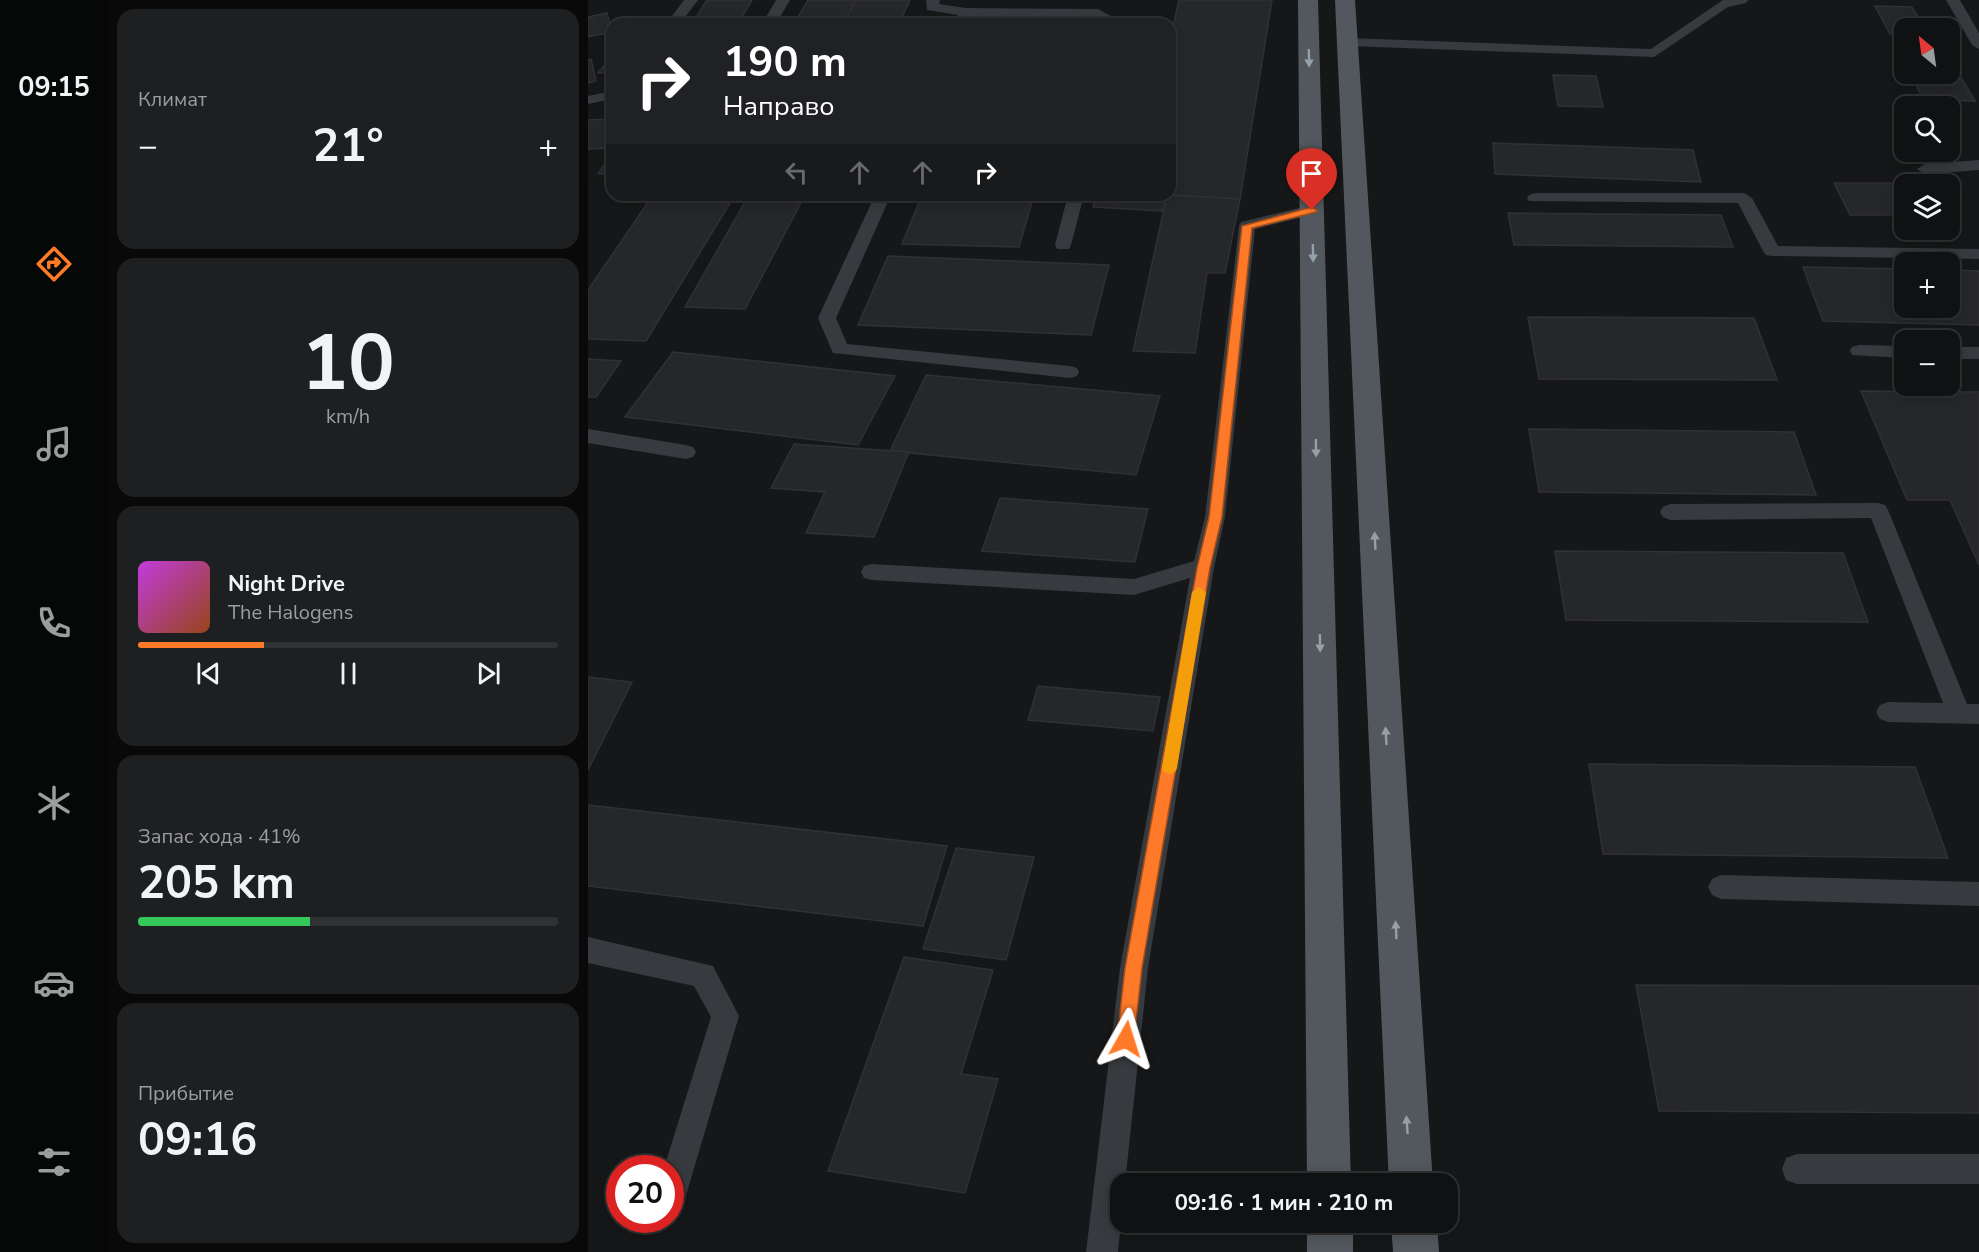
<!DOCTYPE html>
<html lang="ru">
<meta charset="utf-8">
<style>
body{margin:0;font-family:"Nunito Sans",sans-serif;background:#1e1f20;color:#f1f3f6;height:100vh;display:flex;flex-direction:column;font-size:22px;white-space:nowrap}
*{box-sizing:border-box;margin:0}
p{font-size:20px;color:#9c9d9f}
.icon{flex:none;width:33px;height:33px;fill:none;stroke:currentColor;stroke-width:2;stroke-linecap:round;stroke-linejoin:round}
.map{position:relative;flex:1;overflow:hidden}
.sheet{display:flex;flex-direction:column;gap:9px;padding:9px;background:#09090a;width:480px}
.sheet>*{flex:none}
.banner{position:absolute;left:18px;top:18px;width:570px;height:183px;border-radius:18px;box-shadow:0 3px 15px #0003,0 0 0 2px #303132;background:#202124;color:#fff;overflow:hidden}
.needle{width:39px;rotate:331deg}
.tools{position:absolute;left:1306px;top:18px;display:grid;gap:12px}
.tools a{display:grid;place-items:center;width:66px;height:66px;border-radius:12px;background:#101112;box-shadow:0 3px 15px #0003,0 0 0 2px #303132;font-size:30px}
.speed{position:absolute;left:18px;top:1155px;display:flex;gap:12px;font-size:30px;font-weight:700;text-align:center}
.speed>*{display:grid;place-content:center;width:78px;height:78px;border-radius:50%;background:#101112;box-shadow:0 3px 15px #0003,0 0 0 2px #303132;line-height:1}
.speed .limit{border:9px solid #d22;background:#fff;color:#111}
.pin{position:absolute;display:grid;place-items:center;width:51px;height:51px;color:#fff;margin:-62px -26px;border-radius:50% 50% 50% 0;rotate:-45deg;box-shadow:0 0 6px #0007}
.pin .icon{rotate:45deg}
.me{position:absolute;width:66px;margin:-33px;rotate:6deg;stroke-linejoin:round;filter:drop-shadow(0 0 4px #0008)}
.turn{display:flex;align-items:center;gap:21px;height:126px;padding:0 18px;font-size:27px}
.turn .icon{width:78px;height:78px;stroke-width:2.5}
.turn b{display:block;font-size:42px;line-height:51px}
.lanes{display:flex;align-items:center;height:57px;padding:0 18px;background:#0003;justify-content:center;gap:30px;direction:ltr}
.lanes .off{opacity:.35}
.big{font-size:45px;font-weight:700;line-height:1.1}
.sheet .widget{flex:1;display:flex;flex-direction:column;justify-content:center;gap:9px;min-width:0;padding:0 21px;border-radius:18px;background:#1e1f20}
.sheet .dial{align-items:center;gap:0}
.dial b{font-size:78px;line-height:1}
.song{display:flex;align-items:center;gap:18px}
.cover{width:72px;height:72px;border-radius:9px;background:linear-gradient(135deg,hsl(290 70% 55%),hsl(20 70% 35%))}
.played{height:6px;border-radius:3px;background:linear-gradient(90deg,#ff7a28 30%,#303132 30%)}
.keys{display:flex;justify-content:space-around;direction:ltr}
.heat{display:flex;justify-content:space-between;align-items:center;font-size:33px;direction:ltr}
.charge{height:9px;border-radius:4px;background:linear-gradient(90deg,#34c759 41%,#303132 0)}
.trip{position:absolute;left:522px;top:1173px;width:348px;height:60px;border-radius:18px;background:#101112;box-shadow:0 3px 15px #0003,0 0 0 2px #303132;font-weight:700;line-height:60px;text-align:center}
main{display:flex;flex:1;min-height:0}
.tab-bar{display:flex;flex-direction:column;width:108px;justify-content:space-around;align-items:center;background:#060707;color:#9c9d9f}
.tab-bar .icon{width:42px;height:42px}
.tab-bar .current{color:#ff7a28}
.tab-bar b{font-size:27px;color:#f1f3f6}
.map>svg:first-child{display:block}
.building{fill:#26272a;stroke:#303135;stroke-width:1.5}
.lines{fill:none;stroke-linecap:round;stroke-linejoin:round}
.lane{fill:#373a3e;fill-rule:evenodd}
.primary{fill:#52585d;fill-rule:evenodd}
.oneway{fill:#96a0a7}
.route{fill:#ff7a28;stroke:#a64f1a;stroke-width:1.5}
.slow{fill:#f59e0b}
</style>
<main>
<nav class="tab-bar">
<b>09:15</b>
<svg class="icon current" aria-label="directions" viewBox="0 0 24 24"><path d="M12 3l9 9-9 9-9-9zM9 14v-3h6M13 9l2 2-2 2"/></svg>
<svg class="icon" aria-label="music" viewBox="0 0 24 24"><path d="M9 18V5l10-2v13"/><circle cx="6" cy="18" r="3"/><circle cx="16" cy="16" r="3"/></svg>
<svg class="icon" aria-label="phone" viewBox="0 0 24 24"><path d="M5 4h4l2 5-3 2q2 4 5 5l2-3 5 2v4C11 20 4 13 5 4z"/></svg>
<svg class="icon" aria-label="climate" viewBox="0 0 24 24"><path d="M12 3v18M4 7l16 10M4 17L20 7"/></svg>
<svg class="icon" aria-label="car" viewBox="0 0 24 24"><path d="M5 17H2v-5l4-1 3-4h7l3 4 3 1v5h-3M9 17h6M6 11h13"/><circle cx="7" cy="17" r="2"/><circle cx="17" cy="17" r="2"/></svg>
<svg class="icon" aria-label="filters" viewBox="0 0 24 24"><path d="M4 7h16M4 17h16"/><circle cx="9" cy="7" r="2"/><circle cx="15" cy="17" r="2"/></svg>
</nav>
<section class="sheet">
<div class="widget"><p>Климат</p>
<div class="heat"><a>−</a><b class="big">21°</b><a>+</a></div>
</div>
<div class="widget dial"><b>10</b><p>km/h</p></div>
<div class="widget">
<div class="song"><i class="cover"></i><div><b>Night Drive</b><p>The Halogens</p></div></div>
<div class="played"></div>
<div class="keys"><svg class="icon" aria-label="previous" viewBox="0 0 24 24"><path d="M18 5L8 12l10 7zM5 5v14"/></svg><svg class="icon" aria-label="pause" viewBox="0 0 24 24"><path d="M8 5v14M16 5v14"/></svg><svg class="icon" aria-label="next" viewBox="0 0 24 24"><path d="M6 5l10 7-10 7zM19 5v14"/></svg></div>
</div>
<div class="widget"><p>Запас хода · 41%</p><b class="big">205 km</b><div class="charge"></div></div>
<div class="widget"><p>Прибытие</p><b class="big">09:16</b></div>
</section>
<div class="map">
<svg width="1391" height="1252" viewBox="0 0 1391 1252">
<rect width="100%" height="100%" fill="#161718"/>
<g class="building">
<path d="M119,0H164L150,24H104Z"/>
<path d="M220,0H268L255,24H206Z"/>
<path d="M268,0H322L311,24H255Z"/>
<path d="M591,0H684L652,199L582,195V39Z"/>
<path d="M1287,6L1324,7L1337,28H1317V34H1302Z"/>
<path d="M19,13L24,32L0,37V17Z"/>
<path d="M24,56V73H10Z"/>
<path d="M3,59L8,81L0,83V60Z"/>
<path d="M1362,71H1369L1387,101L1336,100L1322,74H1362Z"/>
<path d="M965,75L1008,76L1015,107L970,106Z"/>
<path d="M24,119V143L22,148L0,149V120Z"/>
<path d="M905,143L1105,150L1113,182L907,174Z"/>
<path d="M24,152V174H10Z"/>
<path d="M1246,183H1327V184H1317V215H1262Z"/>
<path d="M65,195H147L58,341L0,339V290Z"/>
<path d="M161,195H217L157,309L97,307Z"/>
<path d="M334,195H446L431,247L314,244Z"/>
<path d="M509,195H579L574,211L505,207Z"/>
<path d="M579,195L652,199L637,273H619L607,353L545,351Z"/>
<path d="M920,213L1133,215L1145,247L926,245Z"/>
<path d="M300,256L521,265L503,335L270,325Z"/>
<path d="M1215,267L1317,269V308H1362V270L1391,271V325L1235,321Z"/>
<path d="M940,317L1166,318L1189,380L951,379Z"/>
<path d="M85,352L307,376L270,445L37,417Z"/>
<path d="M0,359L33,361L8,397H0Z"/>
<path d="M338,375L572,396L548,475L302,451Z"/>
<path d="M1273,391L1391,392V565L1362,500H1319Z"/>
<path d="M941,429L1206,432L1228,495L951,492Z"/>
<path d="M206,444L321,452L286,537L218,533L237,492L183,488Z"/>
<path d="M412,498L560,509L547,562L394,551Z"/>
<path d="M967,551L1255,553L1280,622L978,620Z"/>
<path d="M0,677L44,682L0,770Z"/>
<path d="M450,686L572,697L565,731L440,720Z"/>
<path d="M1001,764L1327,767L1360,858L1015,854Z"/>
<path d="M0,805L359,846L335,926L0,886Z"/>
<path d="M368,848L446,857L418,960L335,949Z"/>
<path d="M316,957L405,970L373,1074L410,1079L377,1193L240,1171Z"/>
<path d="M1048,985L1391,986V1113L1071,1111Z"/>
</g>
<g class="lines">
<g class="lane">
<path d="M96,0H110L92,24H78Z"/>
<path d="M188,0H202L188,24H174Z"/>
<path d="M338,0H352L351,4L378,8L510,9L537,24H520L507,17L383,16L380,24H366L370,15L339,10Z"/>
<path d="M1135,0H1160L1158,3L1140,7L1066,57L760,46L753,42L760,38L1063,49Z"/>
<path d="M1358,0H1372L1391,33V49L1384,45Z"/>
<path d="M24,91V99L0,104V96Z"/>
<path d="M1391,160V170L1337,174L1329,169L1337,164Z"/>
<path d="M947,193H1156L1164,198L1190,246L1391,249V259L1184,256L1178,255L1175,251L1150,203L941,201L939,198L941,195Z"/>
<path d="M287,195H303L248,318L259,344L482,366L489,368L491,372L489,376L482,378L245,353L230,318Z"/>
<path d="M480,195H496L483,245L481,249H469L467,245Z"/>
<path d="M724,205L730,207L732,210L730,213L667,229L637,517L626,568L560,968L537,1184H532L533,1222L530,1252H498L532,968L602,578L546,595L284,580L276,578L273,572L276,566L284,564L546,579L606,561L617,517L651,226L653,222Z"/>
<path d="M1271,345L1317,346V358L1264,355L1262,351L1264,347Z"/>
<rect x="1362" y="347" width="29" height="12"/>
<path d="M0,429L98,445L105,447L108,452L105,457L98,459L0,443Z"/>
<path d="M1290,503L1297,505L1300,510L1379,704H1391V724L1300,722L1292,719L1288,712L1292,705L1300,702L1355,703L1283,518L1082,520L1075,517L1072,512L1075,507L1082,504Z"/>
<path d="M1133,875L1391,882V906L1133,899L1124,895L1120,887L1124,879Z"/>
<path d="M0,937L125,966L151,1016L97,1199L93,1210L82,1214V1168H76L123,1017L106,986L0,963Z"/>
<path d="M1209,1154H1391V1184H1209L1198,1180L1194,1169L1198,1158Z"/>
</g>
<g class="primary">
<path d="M710,0H730L763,1184H719Z"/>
<path d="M747,0H767L845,1184H801Z"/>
<rect x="719" y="1222" width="46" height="30"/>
<path d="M803,1222H849L851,1252H805Z"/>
</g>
</g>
<defs><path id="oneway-solid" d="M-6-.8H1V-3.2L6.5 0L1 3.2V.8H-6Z" transform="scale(1.5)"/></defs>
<g class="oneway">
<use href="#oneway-solid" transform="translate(721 58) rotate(89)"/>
<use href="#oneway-solid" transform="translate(725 253) rotate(89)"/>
<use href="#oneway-solid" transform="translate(728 448) rotate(89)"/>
<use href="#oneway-solid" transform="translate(787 541) rotate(-93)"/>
<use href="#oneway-solid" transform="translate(732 643) rotate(89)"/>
<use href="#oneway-solid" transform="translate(798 736) rotate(-93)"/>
<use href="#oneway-solid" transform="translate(808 930) rotate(-93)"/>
<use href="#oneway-solid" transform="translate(819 1125) rotate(-94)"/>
</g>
<path class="route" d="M724,207L729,210L728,212L664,228L634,517L622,568L554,968L546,1039L544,1045L538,1048L532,1045L529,1039L537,968L609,568L621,517L654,226Z"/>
<path class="slow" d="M611,587L618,592L589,768L587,772L582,774L576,772L574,768L604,592Z"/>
</svg>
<div class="tools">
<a><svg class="needle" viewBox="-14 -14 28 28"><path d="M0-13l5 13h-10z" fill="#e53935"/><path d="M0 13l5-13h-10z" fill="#9c9d9f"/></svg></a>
<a><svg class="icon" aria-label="search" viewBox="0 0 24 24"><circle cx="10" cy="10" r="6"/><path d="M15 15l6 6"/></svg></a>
<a><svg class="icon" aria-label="layers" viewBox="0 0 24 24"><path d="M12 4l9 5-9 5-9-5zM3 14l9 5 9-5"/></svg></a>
<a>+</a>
<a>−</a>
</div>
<div class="speed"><div class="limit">20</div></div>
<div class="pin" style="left:724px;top:210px;background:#d93025"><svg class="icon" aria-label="arrive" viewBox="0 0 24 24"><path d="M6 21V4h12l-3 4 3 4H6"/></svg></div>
<svg class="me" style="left:538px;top:1039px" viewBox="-20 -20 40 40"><path d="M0-17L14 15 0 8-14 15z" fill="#ff7a28" stroke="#fff" stroke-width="4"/></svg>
<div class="trip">09:16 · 1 мин · 210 m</div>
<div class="banner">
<div class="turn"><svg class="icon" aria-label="right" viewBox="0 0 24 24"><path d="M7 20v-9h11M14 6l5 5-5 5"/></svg><div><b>190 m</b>Направо</div></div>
<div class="lanes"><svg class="icon off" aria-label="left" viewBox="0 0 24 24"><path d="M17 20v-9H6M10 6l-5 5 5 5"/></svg><svg class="icon off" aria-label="ahead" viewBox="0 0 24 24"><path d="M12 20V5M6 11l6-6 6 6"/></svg><svg class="icon off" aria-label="ahead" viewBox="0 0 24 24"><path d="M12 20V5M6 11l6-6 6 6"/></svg><svg class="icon" aria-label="right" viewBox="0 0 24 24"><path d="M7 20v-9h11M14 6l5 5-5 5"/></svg></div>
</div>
</div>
</main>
